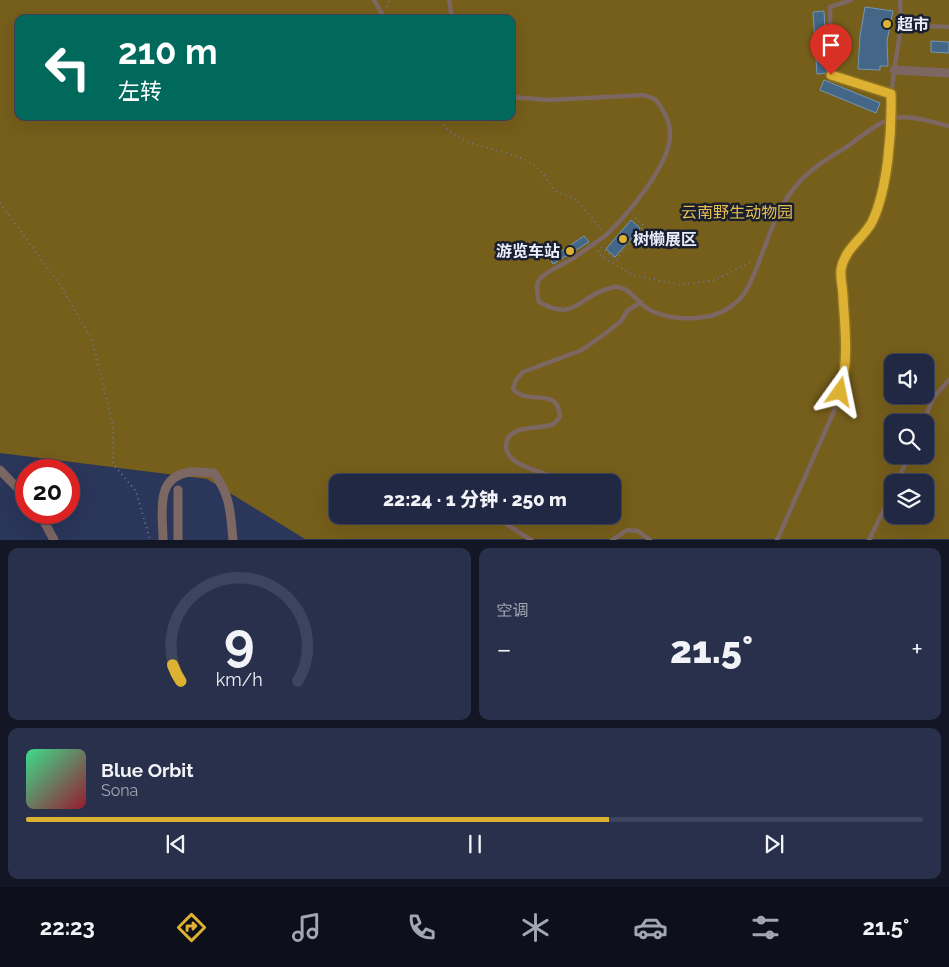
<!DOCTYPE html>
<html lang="zh">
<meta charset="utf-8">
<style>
body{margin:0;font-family:Raleway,"Noto Sans SC",sans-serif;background:#28304b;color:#f1f3f6;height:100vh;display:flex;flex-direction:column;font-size:19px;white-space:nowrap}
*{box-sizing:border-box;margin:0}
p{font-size:16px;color:#a2a6b2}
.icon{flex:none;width:28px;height:28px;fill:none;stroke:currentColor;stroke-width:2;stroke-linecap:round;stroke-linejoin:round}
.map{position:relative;height:540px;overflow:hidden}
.drawer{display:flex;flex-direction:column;gap:8px;padding:8px;background:#121625;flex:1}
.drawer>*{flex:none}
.top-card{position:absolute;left:15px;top:15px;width:500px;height:105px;border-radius:10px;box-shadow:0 5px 20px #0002,0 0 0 1px #3d445d;background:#00695c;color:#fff;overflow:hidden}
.tools{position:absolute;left:884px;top:354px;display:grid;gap:10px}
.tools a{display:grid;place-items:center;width:50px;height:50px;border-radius:10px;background:#202844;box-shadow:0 5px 20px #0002,0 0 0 1px #3d445d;font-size:25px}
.speed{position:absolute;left:15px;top:459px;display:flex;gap:10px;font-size:25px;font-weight:700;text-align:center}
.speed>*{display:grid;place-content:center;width:65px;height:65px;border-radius:50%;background:#202844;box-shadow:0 5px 20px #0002,0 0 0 1px #3d445d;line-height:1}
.speed .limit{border:8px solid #d22;background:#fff;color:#111}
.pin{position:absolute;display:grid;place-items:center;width:42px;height:42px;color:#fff;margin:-51px -21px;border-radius:50% 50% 50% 0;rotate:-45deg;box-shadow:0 0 5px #0007}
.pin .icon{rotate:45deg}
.me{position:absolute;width:55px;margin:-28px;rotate:12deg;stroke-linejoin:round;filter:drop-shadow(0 0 4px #0008)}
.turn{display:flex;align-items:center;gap:18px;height:105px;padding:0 20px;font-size:22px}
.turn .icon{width:65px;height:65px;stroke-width:2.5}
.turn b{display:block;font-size:35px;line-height:42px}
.big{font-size:38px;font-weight:800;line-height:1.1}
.drawer .card{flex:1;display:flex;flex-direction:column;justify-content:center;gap:8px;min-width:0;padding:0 18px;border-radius:10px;background:#28304b}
.drawer .dial{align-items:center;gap:0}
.dial svg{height:130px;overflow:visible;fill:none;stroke:#3d445d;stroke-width:7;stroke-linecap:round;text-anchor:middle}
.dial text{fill:#f1f3f6;stroke:none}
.song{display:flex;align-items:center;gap:15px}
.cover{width:60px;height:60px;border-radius:8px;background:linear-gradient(135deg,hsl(150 70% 55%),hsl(350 70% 35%))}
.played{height:5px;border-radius:2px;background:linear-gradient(90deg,#ddb233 65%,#3d445d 65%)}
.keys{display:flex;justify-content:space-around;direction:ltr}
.heat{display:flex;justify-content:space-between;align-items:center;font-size:28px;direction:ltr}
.drawer .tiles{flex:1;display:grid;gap:8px;grid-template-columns:1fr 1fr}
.card:last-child{grid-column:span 2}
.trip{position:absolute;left:329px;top:474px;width:292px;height:50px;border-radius:10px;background:#202844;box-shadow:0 5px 20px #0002,0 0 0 1px #3d445d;font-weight:800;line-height:50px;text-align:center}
.tab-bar{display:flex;height:80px;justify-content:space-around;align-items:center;background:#0d101b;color:#a2a6b2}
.tab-bar .icon{width:35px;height:35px}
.tab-bar .on{color:#ddb233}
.tab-bar b{font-size:22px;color:#f1f3f6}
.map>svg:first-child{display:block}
.green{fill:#765e1b;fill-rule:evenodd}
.building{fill:#446687;stroke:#7397ba}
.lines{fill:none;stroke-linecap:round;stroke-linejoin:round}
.path{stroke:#6f7995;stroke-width:2;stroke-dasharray:1 4;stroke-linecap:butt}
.lane{stroke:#7d6763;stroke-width:4.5}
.street{stroke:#7d6763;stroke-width:9}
.route-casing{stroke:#907421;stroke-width:12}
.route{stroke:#ddb233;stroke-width:9}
.poi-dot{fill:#ddb233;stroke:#191f2f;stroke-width:2}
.labels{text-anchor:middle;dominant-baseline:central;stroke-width:5;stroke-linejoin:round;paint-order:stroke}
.poi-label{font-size:16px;font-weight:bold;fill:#e9eefc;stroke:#191f2f;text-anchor:start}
.park-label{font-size:16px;fill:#e8bf4e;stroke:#191f2f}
</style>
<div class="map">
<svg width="949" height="540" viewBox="0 0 949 540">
<rect width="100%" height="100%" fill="#2a365a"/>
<path class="green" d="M0,0H949V539H305L207,479L0,453ZM19,19H511V116H19ZM892,362H925V395H892ZM892,422H925V455H892ZM338,482H612V515H338ZM892,482H925V515H892Z"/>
<g class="building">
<path d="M865,7L893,11L887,41L888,66H880V70L858,69L860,36Z"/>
<path d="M824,11L827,73L817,74L813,12Z"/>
<path d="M931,41L949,42V53L931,52Z"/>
<path d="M824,80L880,103L876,113L820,90Z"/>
<path d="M631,220L640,228L615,257L606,249Z"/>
<path d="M584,236L589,242L553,264L550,259Z"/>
</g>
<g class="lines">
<g class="path">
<path d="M387,7L389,0"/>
<path d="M438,116C454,150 503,146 531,163C542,170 546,180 554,189C559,195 571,195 577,201C586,209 594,221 602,230"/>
<path d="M0,203L60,285L92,340L113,425V464L136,491L150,540"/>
<path d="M601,247L616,260L644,226L632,215"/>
<path d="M598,251L599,255L633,275L680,285L715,280L751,262"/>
</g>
<g class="lane">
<path d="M374,0L385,19"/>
<path d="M449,0L452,19"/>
<path d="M851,0L830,7L831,75L891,94"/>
<path d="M901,25L949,27"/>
<path d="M511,97L549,100L644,95L655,99C663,109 670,120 670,133C672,163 627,215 606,235C596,243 585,250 575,257C564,265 548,269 539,280C535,286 538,295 539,302C575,322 577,298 607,289C611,288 615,286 618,287C631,290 636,300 645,307C661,318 685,320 704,317C719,316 739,304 747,289C765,256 770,217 795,187C809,169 829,158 848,146C859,138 881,120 893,118C912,115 931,122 949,126"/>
<path d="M923,422L934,397L949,380"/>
<path d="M546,482L545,474C531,468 507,464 506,446C506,425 538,429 551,425C555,424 557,420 560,417C558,385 529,407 513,389L516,380L523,372L582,350L606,333L621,321L627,311L641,302"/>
<path d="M897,482L909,455"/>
<path d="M503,515L506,524L531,540"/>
<path d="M612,540L627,530L638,531L650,540"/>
<path d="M777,540L835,409L845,375L846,347L841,269L849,251L871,224L880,202L892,118L891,94L901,25L900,0"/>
<path d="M869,540L892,493"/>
</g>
<g class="street">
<path d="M894,70L949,73"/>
<path d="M0,470L26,497"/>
<path d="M178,490V540"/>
<path d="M39,512L54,540"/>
<path d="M163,540C163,513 154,477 190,472C197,471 206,473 214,473C231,497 230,511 233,540"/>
</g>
</g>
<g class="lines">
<defs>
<path id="route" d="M831,75L891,94C892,130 888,189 872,222C863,239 844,249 841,270C840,278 843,288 843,297C845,329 849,361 840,392"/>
</defs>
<use href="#route" class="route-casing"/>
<use href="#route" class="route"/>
</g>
<g class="poi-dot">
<circle cx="887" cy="24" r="5"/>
<circle cx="623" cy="239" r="5"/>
<circle cx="570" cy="251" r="5"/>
</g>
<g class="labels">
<g class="poi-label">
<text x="897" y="24">超市</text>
<text x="633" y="239">树懒展区</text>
<text x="560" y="251" text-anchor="end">游览车站</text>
</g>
<g class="park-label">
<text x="737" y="212">云南野生动物园</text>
</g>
</g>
</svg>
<div class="tools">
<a><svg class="icon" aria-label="sound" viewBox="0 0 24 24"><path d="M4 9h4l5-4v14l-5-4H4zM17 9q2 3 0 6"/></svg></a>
<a><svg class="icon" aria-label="search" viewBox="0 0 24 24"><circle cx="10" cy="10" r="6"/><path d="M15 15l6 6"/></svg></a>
<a><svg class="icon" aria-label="layers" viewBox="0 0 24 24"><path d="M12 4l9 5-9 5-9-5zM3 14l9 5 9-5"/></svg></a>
</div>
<div class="speed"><div class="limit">20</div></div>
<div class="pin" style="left:831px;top:75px;background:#d93025"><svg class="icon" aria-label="arrive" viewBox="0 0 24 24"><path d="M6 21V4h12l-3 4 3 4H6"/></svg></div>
<svg class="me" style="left:840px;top:392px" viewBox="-20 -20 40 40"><path d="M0-17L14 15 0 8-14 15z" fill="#ddb233" stroke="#fff" stroke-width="4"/></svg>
<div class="trip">22:24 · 1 分钟 · 250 m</div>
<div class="top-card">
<div class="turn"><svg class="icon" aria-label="left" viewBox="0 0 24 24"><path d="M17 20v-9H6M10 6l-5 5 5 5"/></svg><div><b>210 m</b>左转</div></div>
</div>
</div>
<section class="drawer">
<div class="tiles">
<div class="card dial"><svg viewBox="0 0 100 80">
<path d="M14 69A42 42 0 1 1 86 69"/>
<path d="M14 69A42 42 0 0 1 9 59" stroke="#ddb233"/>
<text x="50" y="56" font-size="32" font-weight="700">9</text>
<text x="50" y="72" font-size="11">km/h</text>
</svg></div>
<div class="card"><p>空调</p>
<div class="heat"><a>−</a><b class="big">21.5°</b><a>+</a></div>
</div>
<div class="card">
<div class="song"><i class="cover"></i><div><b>Blue Orbit</b><p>Sona</p></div></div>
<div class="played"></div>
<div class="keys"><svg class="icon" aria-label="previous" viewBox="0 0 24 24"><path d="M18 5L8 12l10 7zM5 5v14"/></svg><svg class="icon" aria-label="pause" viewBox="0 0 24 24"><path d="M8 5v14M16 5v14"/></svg><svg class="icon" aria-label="next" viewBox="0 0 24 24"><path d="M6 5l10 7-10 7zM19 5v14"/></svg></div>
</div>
</div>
</section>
<nav class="tab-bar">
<b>22:23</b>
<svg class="icon on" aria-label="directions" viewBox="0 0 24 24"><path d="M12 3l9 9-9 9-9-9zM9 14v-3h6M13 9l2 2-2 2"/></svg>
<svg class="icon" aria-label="music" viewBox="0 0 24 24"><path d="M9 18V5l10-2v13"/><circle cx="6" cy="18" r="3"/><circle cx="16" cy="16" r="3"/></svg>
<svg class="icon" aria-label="phone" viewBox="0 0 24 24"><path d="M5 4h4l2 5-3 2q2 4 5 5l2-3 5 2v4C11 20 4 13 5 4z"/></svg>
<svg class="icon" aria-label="climate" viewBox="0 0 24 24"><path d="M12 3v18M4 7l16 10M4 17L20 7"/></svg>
<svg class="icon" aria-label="car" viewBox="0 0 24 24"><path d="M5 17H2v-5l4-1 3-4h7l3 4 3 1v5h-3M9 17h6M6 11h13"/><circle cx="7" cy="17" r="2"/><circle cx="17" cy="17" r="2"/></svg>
<svg class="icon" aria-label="filters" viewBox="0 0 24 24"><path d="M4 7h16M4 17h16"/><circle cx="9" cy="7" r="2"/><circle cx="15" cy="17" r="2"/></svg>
<b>21.5°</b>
</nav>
